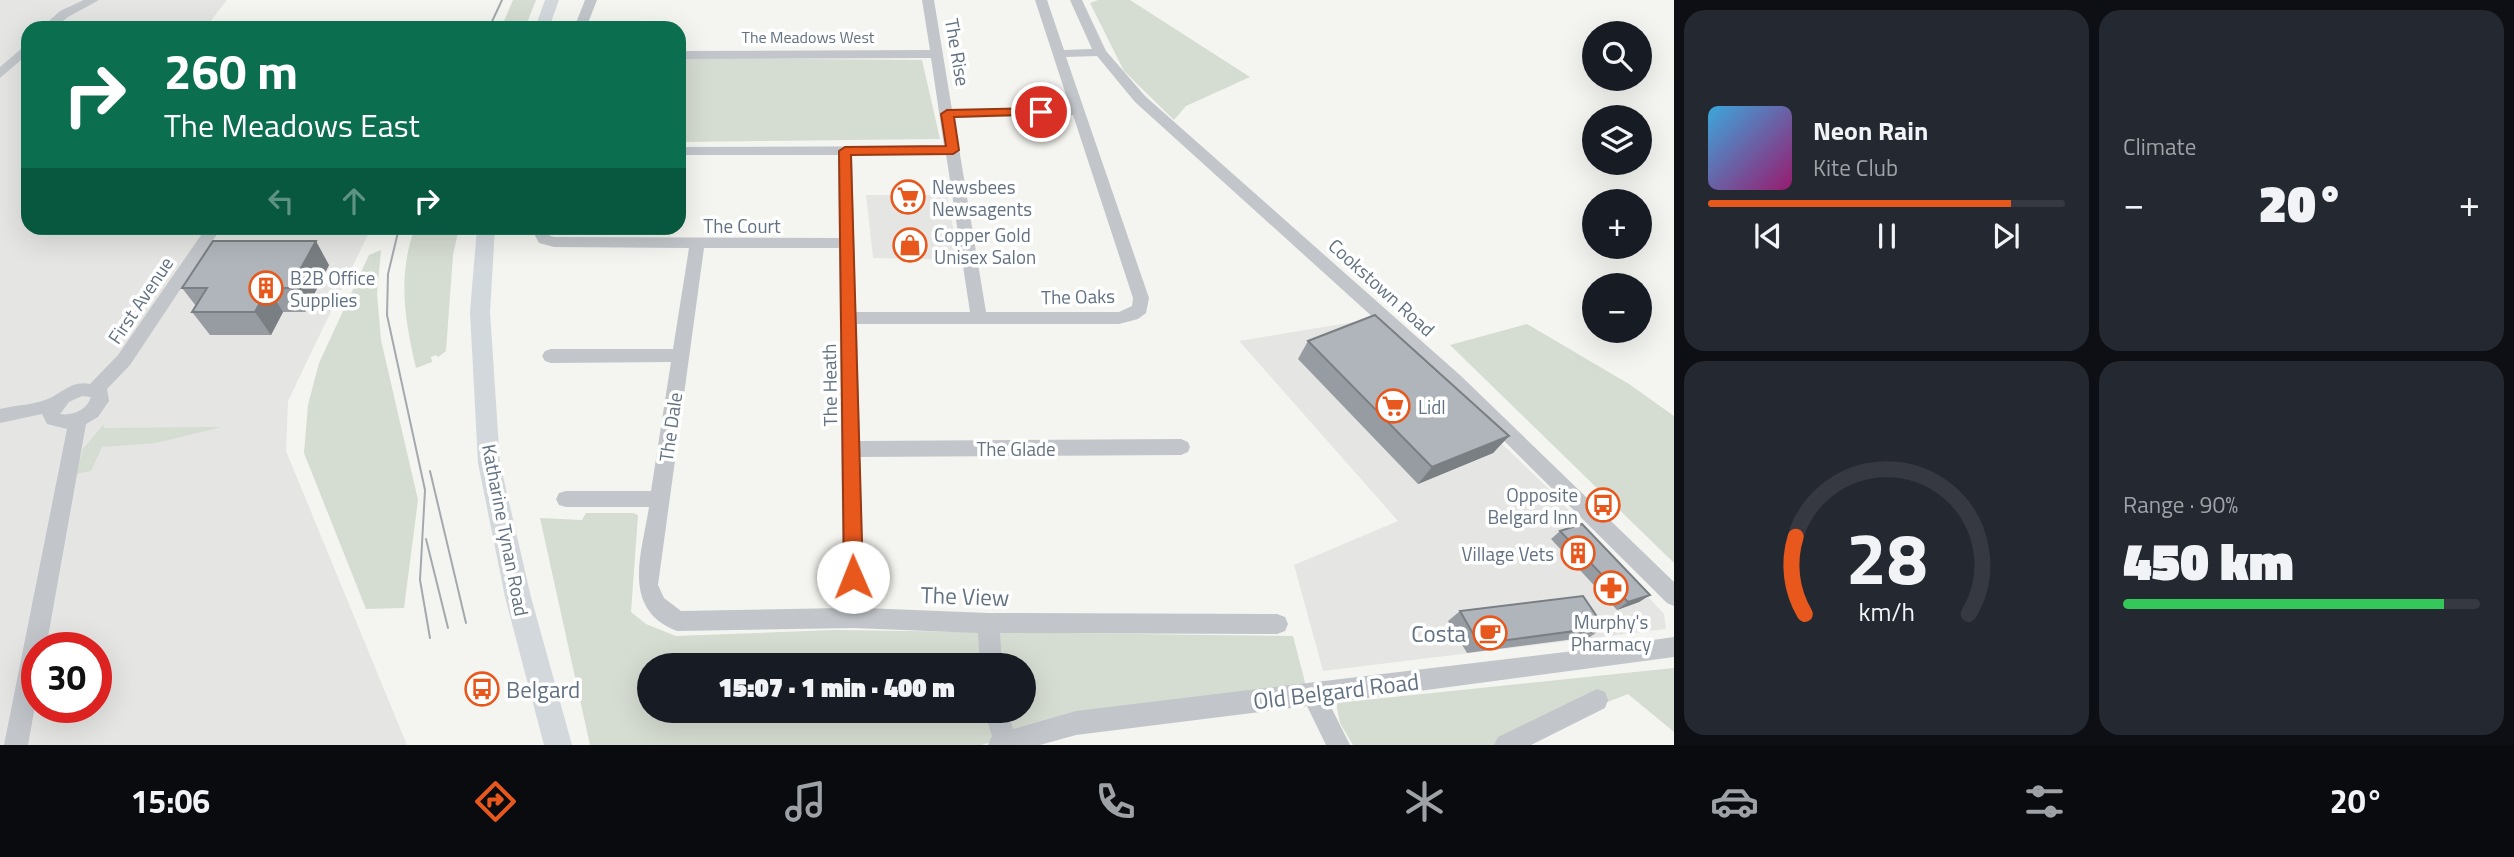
<!DOCTYPE html>
<meta charset="utf-8">
<style>
body{margin:0;font-family:"Titillium Web",sans-serif;background:#242831;color:#f1f3f6;height:100vh;display:flex;flex-direction:column;font-size:26px;white-space:nowrap}
*{box-sizing:border-box;margin:0}
p{font-size:23px;color:#9ea1a6}
.icon{flex:none;width:38px;height:38px;fill:none;stroke:currentColor;stroke-width:2;stroke-linecap:round;stroke-linejoin:round}
.map{position:relative;flex:1;overflow:hidden}
.drawer{display:flex;flex-direction:column;gap:10px;padding:10px;background:#0d0f14;width:840px}
.drawer>*{flex:none}
.top-card{position:absolute;left:21px;top:21px;width:665px;height:214px;border-radius:21px;box-shadow:0 7px 28px #0002;background:#0b6e4f;color:#fff;overflow:hidden}
.tools{position:absolute;left:1582px;top:21px;display:grid;gap:14px}
.tools a{display:grid;place-items:center;width:70px;height:70px;border-radius:50%;background:#171b24;box-shadow:0 7px 28px #0002;font-size:35px}
.speed{position:absolute;left:21px;top:632px;display:flex;gap:14px;font-size:35px;font-weight:700;text-align:center}
.speed>*{display:grid;place-content:center;width:91px;height:91px;border-radius:50%;background:#171b24;box-shadow:0 7px 28px #0002;line-height:1}
.speed .limit{border:10px solid #d22;background:#fff;color:#111}
.pin{position:absolute;display:grid;place-items:center;width:60px;height:60px;color:#fff;margin:-30px;border:4px solid #fff;border-radius:50%;box-shadow:0 2px 7px #0007}
.me{position:absolute;width:77px;margin:-38px;rotate:359deg;stroke-linejoin:round;filter:drop-shadow(0 0 5px #0008)}
.turn{display:flex;align-items:center;gap:24px;height:147px;padding:0 28px;font-size:32px}
.turn .icon{width:91px;height:91px;stroke-width:2.5}
.turn b{display:block;font-size:49px;line-height:60px}
.lanes{display:flex;align-items:center;height:66px;padding:0 28px;background:#0003;justify-content:center;gap:35px;direction:ltr}
.lanes .off{opacity:.35}
.big{font-size:52px;font-weight:800;line-height:1.1}
.drawer .card{flex:1;display:flex;flex-direction:column;justify-content:center;gap:10px;min-width:0;padding:0 24px;border-radius:21px;background:#242831}
.drawer .dial{align-items:center;gap:0}
.dial svg{height:182px;overflow:visible;fill:none;stroke:#363941;stroke-width:7;stroke-linecap:round;text-anchor:middle}
.dial text{fill:#f1f3f6;stroke:none}
.song{display:flex;align-items:center;gap:21px}
.cover{width:84px;height:84px;border-radius:10px;background:linear-gradient(135deg,hsl(200 70% 55%),hsl(320 70% 35%))}
.played{height:7px;border-radius:4px;background:linear-gradient(90deg,#e8581d 85%,#363941 85%)}
.keys{display:flex;justify-content:space-around;direction:ltr}
.heat{display:flex;justify-content:space-between;align-items:center;font-size:38px;direction:ltr}
.charge{height:10px;border-radius:5px;background:linear-gradient(90deg,#34c759 90%,#363941 0)}
.drawer .tiles{flex:1;display:grid;gap:10px;grid-template-columns:repeat(2,1fr)}
.trip{position:absolute;left:637px;top:653px;width:399px;height:70px;border-radius:35px;background:#171b24;box-shadow:0 7px 28px #0002;font-weight:800;line-height:70px;text-align:center}
.tabs{display:flex;height:112px;justify-content:space-around;align-items:center;background:#090b0e;color:#9ea1a6}
.tabs .icon{width:49px;height:49px}
.tabs .active{color:#e8581d}
.tabs b{font-size:32px;color:#f1f3f6}
main{display:flex;flex:1;min-height:0}
.map>svg:first-child{display:block}
.built{fill:#e5e6e4;fill-rule:evenodd}
.green{fill:#d5dcd1;fill-rule:evenodd}
.lines{fill:none;stroke-linecap:round;stroke-linejoin:round}
.minor{fill:#c2c5c9;fill-rule:evenodd}
.major{fill:#d3d8dc;fill-rule:evenodd}
.tram{stroke:#a4a9af;stroke-width:2}
.wall{fill:#969ca1}
.shaded-wall{fill:#7a7f83}
.building{fill:#afb5bb;stroke:#7a7f83;stroke-width:2}
.route{fill:#e8581d;stroke:#973913;stroke-width:2}
.labels{text-anchor:middle;dominant-baseline:central;stroke-width:7;stroke-linejoin:round;paint-order:stroke}
.far-street-label{font-size:16px;fill:#627283;stroke:#fff}
.street-label{font-size:19px;fill:#627283;stroke:#fff}
.poi-label{font-size:19px;fill:#627283;stroke:#fff;text-anchor:start}
.near-street-label{font-size:23px;fill:#627283;stroke:#fff}
.near-poi-label{font-size:23px;fill:#627283;stroke:#fff;text-anchor:end}
</style>
<main>
<div class="map">
<svg width="1674" height="745" viewBox="0 0 1674 745">
<rect width="100%" height="100%" fill="#f4f5f0"/>
<g class="built">
<path d="M0,0H227L209,23L378,22L373,28H28V228H371L288,401L286,451L407,745H0ZM37,648H96V707H37Z"/>
<path d="M866,195H947L959,260L873,258Z"/>
<path d="M1372,319L1549,489L1664,614L1666,629L1323,671L1294,565L1398,521L1239,341Z"/>
</g>
<g class="green">
<path d="M513,0H536L525,28H501Z"/>
<path d="M1098,0H1130L1250,77L1186,106L1174,120L1124,71L1090,3Z"/>
<path d="M679,58L922,60L940,139L679,142Z"/>
<path d="M415,228H459L453,255L446,351L438,357L436,355L431,357L432,362L416,368C405,321 397,275 415,228Z"/>
<path d="M381,250L377,294L381,340L418,500L404,608L366,609L304,453L308,405L319,363L369,255Z"/>
<path d="M1527,324L1629,384L1674,416V563L1450,345Z"/>
<path d="M104,424V428L222,427L156,443L102,447L91,471L76,474L83,449Z"/>
<path d="M586,513H633L638,515L631,612L646,624L676,636L834,630L1293,636L1306,686L1071,715L982,745H590L540,518L582,520ZM649,665H1024V710H649Z"/>
<path d="M1674,668V732L1628,694L1498,745H1353L1340,723L1336,703Z"/>
</g>
<g class="lines">
<g class="minor">
<path d="M84,0H99L68,17L54,28H41L60,11Z"/>
<path d="M585,0H597L586,28H574Z"/>
<path d="M922,0H934L952,110L1070,107L1035,0H1047L1064,50L1092,49L1070,0H1082L1106,51L1145,96L1461,376L1674,582V606L1667,603L1449,386L1135,102L1097,56L1066,57L1149,298L1146,313L1138,319L1119,324H857L860,441L1181,439L1188,442L1190,447L1188,452L1181,455L860,457L864,608L988,613L1277,614L1285,617L1288,624L1285,631L1277,634L1000,633L1002,665H980L978,633L854,628L677,631C620,609 642,553 649,507H566L559,505L556,499L559,493L566,491H651L671,362L551,363L545,361L542,356L545,351L551,349H673L689,248L554,247L539,243L531,228H546L550,236L554,237L839,238L838,155H679V147L944,146L931,58L679,59V51L930,50ZM1073,115L1133,298L1132,306L1119,312H986L954,118ZM946,154L970,312H856L852,155ZM704,248H839L843,608L681,611L664,598L658,585Z"/>
<path d="M28,43V54L0,78V67Z"/>
<path d="M206,228H221L130,365L107,389L109,401L98,417L86,424L46,648H37V695L28,745H4L67,429L47,424L42,414L0,423V409C15,405 36,405 50,398C64,391 73,380 90,384L118,355ZM82,396L91,397C87,410 73,416 60,414L69,402Z"/>
<path d="M1674,637V657L1329,703L1350,745H1326L1307,706L1076,735L1040,745H988L992,736L984,710H1007L1013,729L1076,711L1590,649Z"/>
<path d="M1597,689L1605,692L1608,700L1605,708L1531,745H1494L1498,737Z"/>
</g>
<g class="major">
<path d="M545,0H559L549,28H535Z"/>
<path d="M477,228H495L490,312L500,463L531,597L572,745H544L505,597L478,463L470,312Z"/>
</g>
<g class="tram">
<path d="M489,28L502,0"/>
<path d="M399,228L388,274L387,315L425,490L420,580L430,638"/>
<path d="M430,471L466,623"/>
<path d="M426,539L448,628"/>
</g>
</g>
<g class="wall">
<path d="M329,265L305,312H283L271,335H210L192,312L196,306L182,288Z"/>
<path d="M1308,341L1509,436L1493,453L1418,484L1298,359Z"/>
<path d="M1560,531L1650,595L1639,602L1617,610L1551,539Z"/>
<path d="M1460,611L1604,627L1590,637L1467,653L1448,621Z"/>
</g>
<g class="shaded-wall">
<path d="M316,241L329,265L305,312L290,288Z"/>
<path d="M268,288L283,312L271,335L255,312Z"/>
<path d="M1509,436L1493,453L1418,484L1432,467Z"/>
<path d="M1650,595L1639,602L1617,610L1628,602Z"/>
</g>
<g class="building">
<path d="M213,241H316L290,288H268L255,312H192L207,288H182Z"/>
<path d="M1375,315L1509,436L1432,467L1308,341Z"/>
<path d="M1582,524L1650,595L1628,602L1560,531Z"/>
<path d="M1583,596L1604,627L1479,644L1460,611Z"/>
</g>
<path class="route" d="M1041,108L1047,112L1045,114L954,117L959,150L953,154L851,155L863,577L860,583L853,586L847,583L844,577L839,151L845,147L946,146L941,114L947,110Z"/>
<defs>
<symbol id="supermarket-ring" viewBox="-11 -11 22 22"><circle r="9.5" fill="#fff" stroke="#e8581d" stroke-width="1.5"/><path d="M-6-5.5h2.5l.6 2H6L4.5 2H-2.5L-4.4-4H-6ZM-1.5 3.2a1.3 1.3 0 1 0 .1 0ZM3 3.2a1.3 1.3 0 1 0 .1 0Z" fill="#e8581d"/></symbol>
<symbol id="shop-ring" viewBox="-11 -11 22 22"><circle r="9.5" fill="#fff" stroke="#e8581d" stroke-width="1.5"/><path d="M-5-2.5h2.3a2.7 3.5 0 0 1 5.4 0H5L5.5 6h-11ZM-1.5-2.5h3a1.5 2.3 0 0 0-3 0Z" fill="#e8581d"/></symbol>
<symbol id="building-ring" viewBox="-11 -11 22 22"><circle r="9.5" fill="#fff" stroke="#e8581d" stroke-width="1.5"/><path d="M-4-6H4V6H1V3H-1V6H-4ZM-2.5-4.3h1.7v1.8h-1.7ZM.8-4.3h1.7v1.8H.8ZM-2.5-1h1.7V.8h-1.7ZM.8-1h1.7V.8H.8Z" fill="#e8581d"/></symbol>
<symbol id="bus-ring" viewBox="-11 -11 22 22"><circle r="9.5" fill="#fff" stroke="#e8581d" stroke-width="1.5"/><path d="M-5-6H5V4H4V6H2V4H-2V6H-4V4H-5ZM-3.5-4V0h7V-4ZM-3.5 1.2v1.5H-2V1.2ZM2 1.2v1.5H3.5V1.2Z" fill="#e8581d"/></symbol>
<symbol id="pharmacy-ring" viewBox="-11 -11 22 22"><circle r="9.5" fill="#fff" stroke="#e8581d" stroke-width="1.5"/><path d="M-2-6h4v4h4v4h-4v4h-4v-4h-4v-4h4Z" fill="#e8581d"/></symbol>
<symbol id="cafe-ring" viewBox="-11 -11 22 22"><circle r="9.5" fill="#fff" stroke="#e8581d" stroke-width="1.5"/><path d="M-5.5-4.5H6V0H3Q3 3.5 0 3.5H-2.5Q-5.5 3.5-5.5 0ZM3-3.2v2h1.7v-2ZM-6 4.5H4V6H-6Z" fill="#e8581d"/></symbol>
</defs>
<g fill-rule="evenodd">
<use href="#supermarket-ring" x="889" y="178" width="38" height="38"/>
<use href="#shop-ring" x="891" y="226" width="38" height="38"/>
<use href="#building-ring" x="247" y="269" width="38" height="38"/>
<use href="#supermarket-ring" x="1374" y="387" width="38" height="38"/>
<use href="#bus-ring" x="1584" y="486" width="38" height="38"/>
<use href="#building-ring" x="1559" y="534" width="38" height="38"/>
<use href="#pharmacy-ring" x="1592" y="569" width="38" height="38"/>
<use href="#cafe-ring" x="1471" y="614" width="38" height="38"/>
<use href="#bus-ring" x="463" y="670" width="38" height="38"/>
</g>
<g class="labels">
<g class="far-street-label">
<text x="808" y="37">The Meadows West</text>
</g>
<g class="street-label">
<text transform="translate(958 52) rotate(80)">The Rise</text>
<text x="742" y="225">The Court</text>
<text transform="translate(1382 287) rotate(42)">Cookstown Road</text>
<text transform="translate(1078 296) rotate(-1)">The Oaks</text>
<text transform="translate(140 300) rotate(-56)">First Avenue</text>
<text transform="translate(829 385) rotate(-91)">The Heath</text>
<text transform="translate(670 427) rotate(-82)">The Dale</text>
<text x="1016" y="448">The Glade</text>
<text transform="translate(506 530) rotate(79)">Katharine Tynan Road</text>
</g>
<g class="poi-label">
<text x="932" y="186">Newsbees<tspan x="932" dy="22">Newsagents</tspan></text>
<text x="934" y="234">Copper Gold<tspan x="934" dy="22">Unisex Salon</tspan></text>
<text x="290" y="277">B2B Office<tspan x="290" dy="22">Supplies</tspan></text>
<text x="1418" y="406">Lidl</text>
<text x="1578" y="494" text-anchor="end">Opposite<tspan x="1578" dy="22">Belgard Inn</tspan></text>
<text x="1554" y="553" text-anchor="end">Village Vets</text>
<text x="1611" y="621" text-anchor="middle">Murphy's<tspan x="1611" dy="22">Pharmacy</tspan></text>
</g>
<g class="near-street-label">
<text transform="translate(965 596) rotate(2)">The View</text>
<text transform="translate(1336 691) rotate(-7)">Old Belgard Road</text>
</g>
<g class="near-poi-label">
<text x="1466" y="633">Costa</text>
<text x="506" y="689" text-anchor="start">Belgard</text>
</g>
</g>
</svg>
<div class="tools">
<a><svg class="icon" aria-label="search" viewBox="0 0 24 24"><circle cx="10" cy="10" r="6"/><path d="M15 15l6 6"/></svg></a>
<a><svg class="icon" aria-label="layers" viewBox="0 0 24 24"><path d="M12 4l9 5-9 5-9-5zM3 14l9 5 9-5"/></svg></a>
<a>+</a>
<a>−</a>
</div>
<div class="speed"><div class="limit">30</div></div>
<div class="pin" style="left:1041px;top:112px;background:#d93025"><svg class="icon" aria-label="arrive" viewBox="0 0 24 24"><path d="M6 21V4h12l-3 4 3 4H6"/></svg></div>
<svg class="me" style="left:853px;top:577px" viewBox="-20 -20 40 40"><circle r="19" fill="#fff"/><path d="M0-13L10 11 0 6-10 11z" fill="#e8581d"/></svg>
<div class="trip">15:07 · 1 min · 400 m</div>
<div class="top-card">
<div class="turn"><svg class="icon" aria-label="right" viewBox="0 0 24 24"><path d="M7 20v-9h11M14 6l5 5-5 5"/></svg><div><b>260 m</b>The Meadows East</div></div>
<div class="lanes"><svg class="icon off" aria-label="left" viewBox="0 0 24 24"><path d="M17 20v-9H6M10 6l-5 5 5 5"/></svg><svg class="icon off" aria-label="ahead" viewBox="0 0 24 24"><path d="M12 20V5M6 11l6-6 6 6"/></svg><svg class="icon" aria-label="right" viewBox="0 0 24 24"><path d="M7 20v-9h11M14 6l5 5-5 5"/></svg></div>
</div>
</div>
<section class="drawer">
<div class="tiles">
<div class="card">
<div class="song"><i class="cover"></i><div><b>Neon Rain</b><p>Kite Club</p></div></div>
<div class="played"></div>
<div class="keys"><svg class="icon" aria-label="previous" viewBox="0 0 24 24"><path d="M18 5L8 12l10 7zM5 5v14"/></svg><svg class="icon" aria-label="pause" viewBox="0 0 24 24"><path d="M8 5v14M16 5v14"/></svg><svg class="icon" aria-label="next" viewBox="0 0 24 24"><path d="M6 5l10 7-10 7zM19 5v14"/></svg></div>
</div>
<div class="card"><p>Climate</p>
<div class="heat"><a>−</a><b class="big">20°</b><a>+</a></div>
</div>
<div class="card dial"><svg viewBox="0 0 100 80">
<path d="M14 69A42 42 0 1 1 86 69"/>
<path d="M14 69A42 42 0 0 1 10 35" stroke="#e8581d"/>
<text x="50" y="56" font-size="32" font-weight="700">28</text>
<text x="50" y="72" font-size="11">km/h</text>
</svg></div>
<div class="card"><p>Range · 90%</p><b class="big">450 km</b><div class="charge"></div></div>
</div>
</section>
</main>
<nav class="tabs">
<b>15:06</b>
<svg class="icon active" aria-label="directions" viewBox="0 0 24 24"><path d="M12 3l9 9-9 9-9-9zM9 14v-3h6M13 9l2 2-2 2"/></svg>
<svg class="icon" aria-label="music" viewBox="0 0 24 24"><path d="M9 18V5l10-2v13"/><circle cx="6" cy="18" r="3"/><circle cx="16" cy="16" r="3"/></svg>
<svg class="icon" aria-label="phone" viewBox="0 0 24 24"><path d="M5 4h4l2 5-3 2q2 4 5 5l2-3 5 2v4C11 20 4 13 5 4z"/></svg>
<svg class="icon" aria-label="climate" viewBox="0 0 24 24"><path d="M12 3v18M4 7l16 10M4 17L20 7"/></svg>
<svg class="icon" aria-label="car" viewBox="0 0 24 24"><path d="M5 17H2v-5l4-1 3-4h7l3 4 3 1v5h-3M9 17h6M6 11h13"/><circle cx="7" cy="17" r="2"/><circle cx="17" cy="17" r="2"/></svg>
<svg class="icon" aria-label="filters" viewBox="0 0 24 24"><path d="M4 7h16M4 17h16"/><circle cx="9" cy="7" r="2"/><circle cx="15" cy="17" r="2"/></svg>
<b>20°</b>
</nav>
